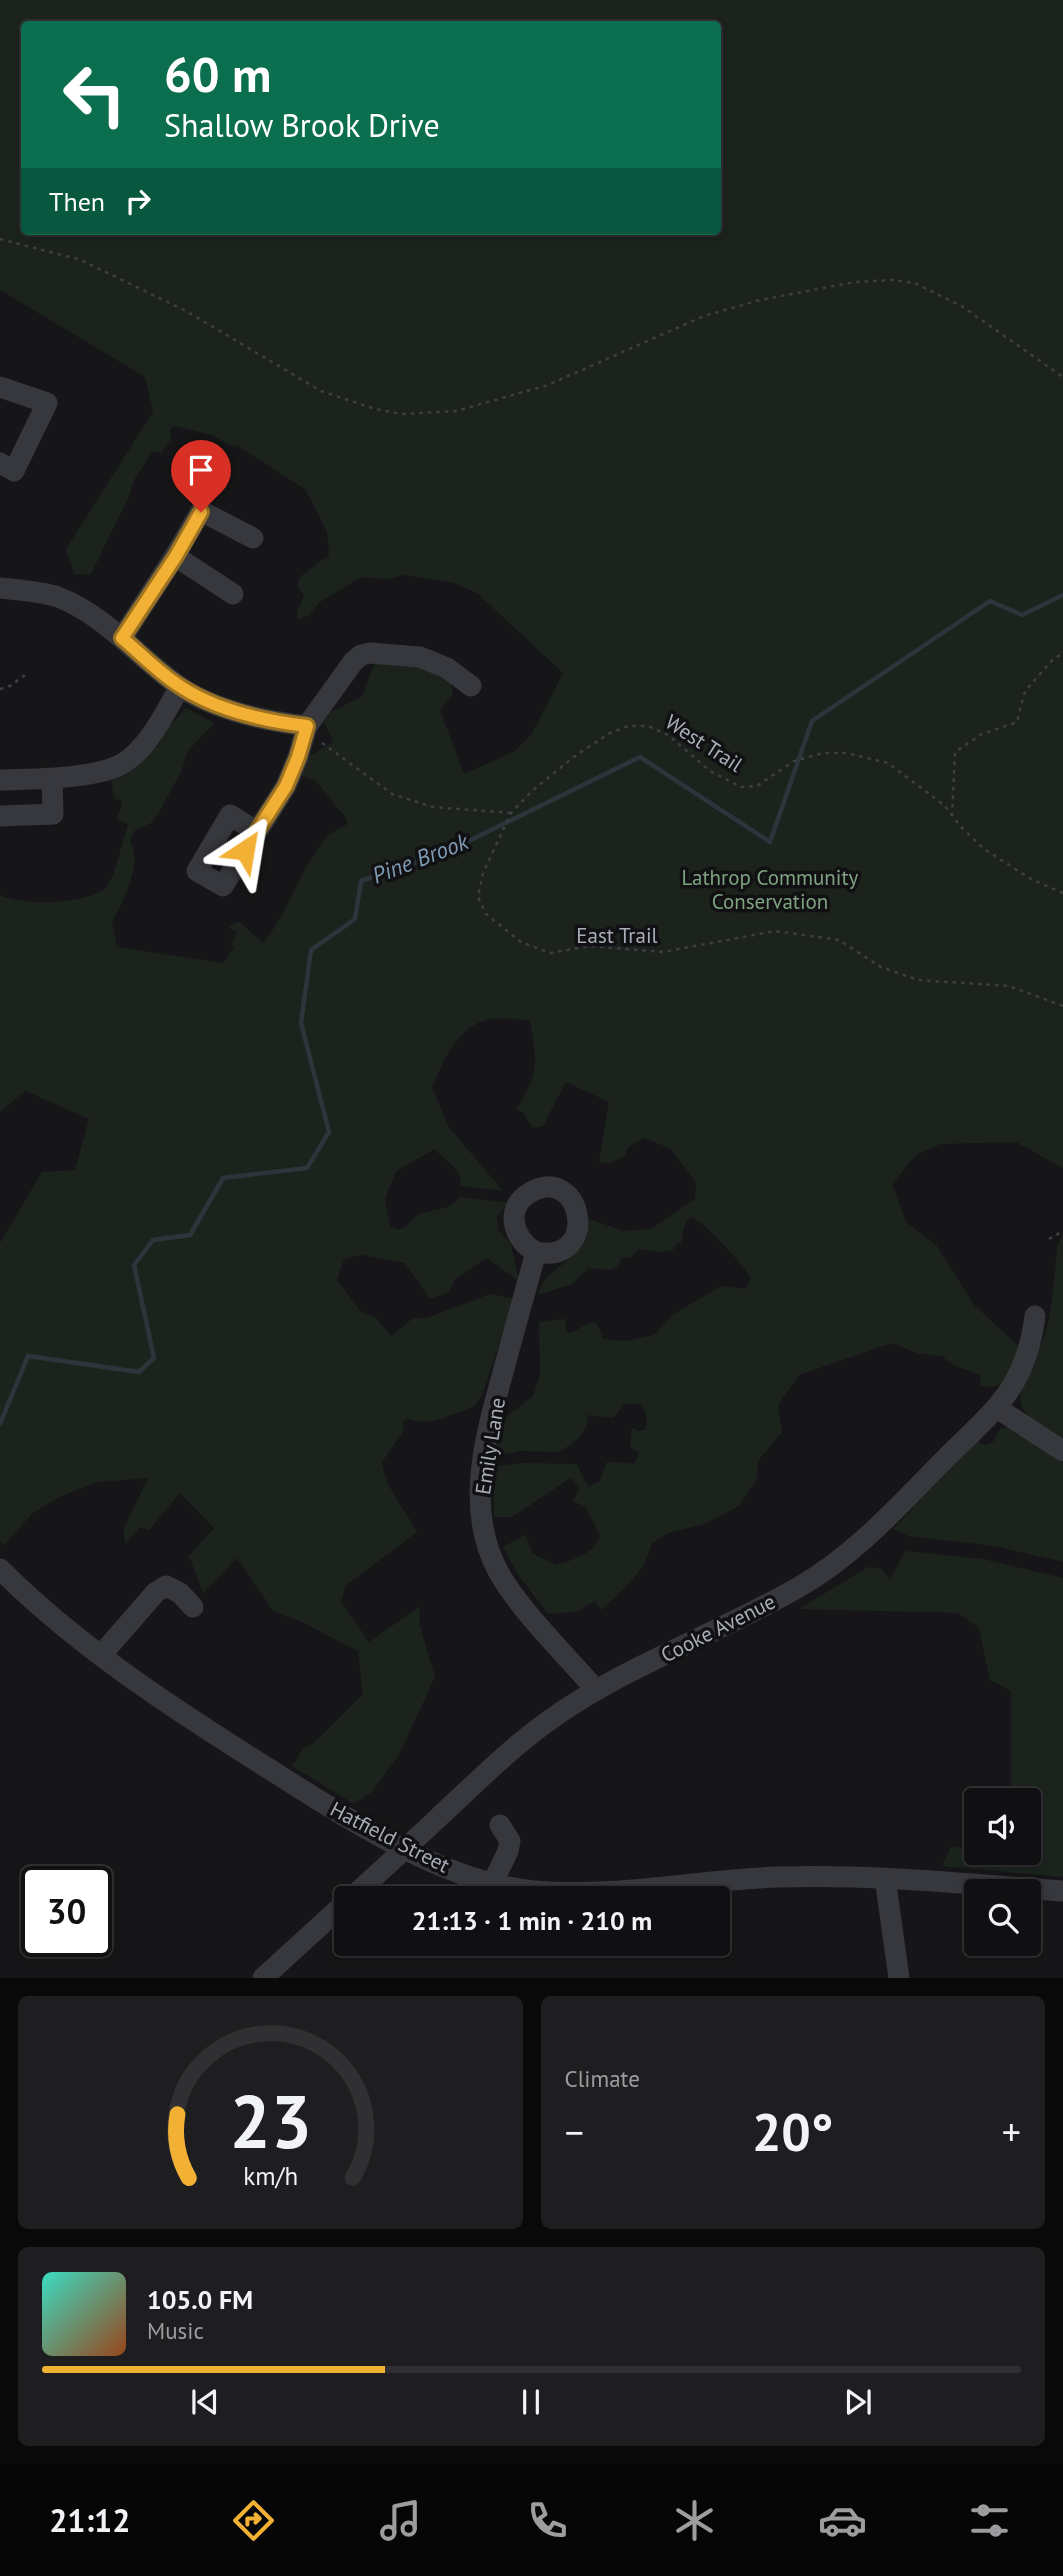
<!DOCTYPE html>
<meta charset="utf-8">
<style>
body{margin:0;font-family:"PT Sans",sans-serif;background:#1e1e20;color:#f1f3f6;height:100vh;display:flex;flex-direction:column;font-size:26px;white-space:nowrap}
*{box-sizing:border-box;margin:0}
p{font-size:23px;color:#9c9d9f}
.icon{flex:none;width:38px;height:38px;fill:none;stroke:currentColor;stroke-width:2;stroke-linecap:round;stroke-linejoin:round}
.map{position:relative;height:1978px;overflow:hidden}
.side{display:flex;flex-direction:column;gap:18px;padding:18px;background:#09090a;flex:1}
.side>*{flex:none}
.top-card{position:absolute;left:21px;top:21px;width:700px;height:214px;border-radius:7px;box-shadow:0 4px 10px #0003,0 0 0 2px #303032;background:#0b6e4f;color:#fff;overflow:hidden}
.controls{position:absolute;left:964px;top:1788px;display:grid;gap:14px}
.controls a{display:grid;place-items:center;width:77px;height:77px;border-radius:7px;background:#101012;box-shadow:0 4px 10px #0003,0 0 0 2px #303032;font-size:35px}
.speed{position:absolute;left:21px;top:1866px;display:flex;gap:14px;font-size:35px;font-weight:700;text-align:center}
.speed>*{display:grid;place-content:center;width:91px;height:91px;border-radius:50%;background:#101012;box-shadow:0 4px 10px #0003,0 0 0 2px #303032;line-height:1}
.speed .limit{border:4px solid #111;border-radius:10px;background:#fff;color:#111}
.pin{position:absolute;display:grid;place-items:center;width:60px;height:60px;color:#fff;margin:-72px -30px;border-radius:50% 50% 50% 0;rotate:-45deg;box-shadow:0 0 7px #0007}
.pin .icon{rotate:45deg}
.me{position:absolute;width:77px;margin:-38px;rotate:33deg;stroke-linejoin:round;filter:drop-shadow(0 0 5px #0008)}
.turn{display:flex;align-items:center;gap:24px;height:147px;padding:0 28px;font-size:32px}
.turn .icon{width:91px;height:91px;stroke-width:2.5}
.turn b{display:block;font-size:49px;line-height:60px}
.then{display:flex;align-items:center;height:66px;padding:0 28px;background:#0003;gap:14px;font-size:26px}
.big{font-size:52px;font-weight:700;line-height:1.1}
.side .widget{flex:1;display:flex;flex-direction:column;justify-content:center;gap:10px;min-width:0;padding:0 24px;border-radius:10px;background:#1e1e20}
.side .dial{align-items:center;gap:0}
.dial svg{height:182px;overflow:visible;fill:none;stroke:#303032;stroke-width:7;stroke-linecap:round;text-anchor:middle}
.dial text{fill:#f1f3f6;stroke:none}
.song{display:flex;align-items:center;gap:21px}
.cover{width:84px;height:84px;border-radius:10px;background:linear-gradient(135deg,hsl(170 70% 55%),hsl(20 70% 35%))}
.played{height:7px;border-radius:4px;background:linear-gradient(90deg,#f2b134 35%,#303032 35%)}
.keys{display:flex;justify-content:space-around;direction:ltr}
.heat{display:flex;justify-content:space-between;align-items:center;font-size:38px;direction:ltr}
.side .tiles{flex:1;display:grid;gap:18px;grid-template-columns:1fr 1fr}
.widget:last-child{grid-column:span 2}
.trip{position:absolute;left:334px;top:1886px;width:396px;height:70px;border-radius:7px;background:#101012;box-shadow:0 4px 10px #0003,0 0 0 2px #303032;font-weight:700;line-height:70px;text-align:center}
.tabs{display:flex;height:112px;justify-content:space-around;align-items:center;background:#060607;color:#9c9d9f}
.tabs .icon{width:49px;height:49px}
.tabs .active{color:#f2b134}
.tabs b{font-size:32px;color:#f1f3f6}
.map>svg:first-child{display:block}
.green{fill:#1c231d;fill-rule:evenodd}
.lines{fill:none;stroke-linecap:round;stroke-linejoin:round}
.stream{stroke:#2c353c;stroke-width:4.5}
.path{stroke:#3d3f44;stroke-width:2.5;stroke-dasharray:3.5 5;stroke-linecap:butt}
.minor{stroke:#37383d;stroke-width:21}
.route-casing{stroke:#9d7322;stroke-width:18}
.route{stroke:#f2b134;stroke-width:12}
.labels{text-anchor:middle;dominant-baseline:central;stroke-width:7;stroke-linejoin:round;paint-order:stroke}
.street-label{font-size:21px;fill:#a8adb8;stroke:#111113}
.park-label{font-size:21px;fill:#7fa381;stroke:#111113}
.water-label{font-size:23px;font-style:italic;fill:#7f9bb3;stroke:#111113}
</style>
<div class="map">
<svg width="1063" height="1978" viewBox="0 0 1063 1978">
<rect width="100%" height="100%" fill="#161618"/>
<g class="green">
<path d="M0,0H1063V1168L1016,1142L940,1144L916,1155L892,1184L906,1222L937,1246L974,1305L1023,1350C1011,1374 1011,1390 981,1386L980,1375L953,1365L943,1357L917,1353L892,1343L799,1375L778,1405L782,1432L758,1461L757,1479L739,1506L704,1524L668,1533L652,1543C645,1572 623,1590 601,1610L595,1601L576,1612L548,1614L517,1573L503,1547L525,1535L533,1554L556,1565C573,1560 594,1554 600,1536L586,1507L573,1501L579,1489L571,1478L512,1517H494L493,1467L520,1463L577,1464L584,1480L590,1486L600,1481L607,1462L635,1463L639,1453L630,1446L632,1427L638,1431L645,1430C648,1418 648,1412 638,1403L624,1405L613,1418L588,1415L586,1427L579,1438L560,1452L520,1451L493,1457L501,1421L533,1396L540,1375L539,1322L565,1319L567,1332L571,1333L589,1323H597L603,1339L626,1341L654,1335L674,1314L721,1286L746,1289L751,1278C743,1265 703,1219 690,1217L684,1226L681,1243L678,1242L673,1250L663,1252L638,1249L632,1257L621,1258L619,1267L607,1270L589,1268L572,1284L538,1295C545,1268 570,1266 578,1247C582,1238 584,1227 586,1218L624,1231L651,1229L695,1199L696,1182L670,1148L644,1138L628,1147L624,1157L610,1163L599,1162L609,1102L566,1082L543,1126L533,1128L523,1113L516,1110C540,1072 537,1062 530,1020C518,1020 503,1017 491,1019C457,1025 445,1059 432,1087L448,1126L503,1191L461,1186C462,1168 445,1161 435,1149L396,1171L385,1199L390,1226L398,1230C411,1226 410,1218 419,1214C436,1208 447,1212 460,1197L508,1203L497,1216L498,1230L511,1244L519,1281L487,1258L455,1279L449,1292L430,1299L405,1263L362,1255L344,1259L337,1280L361,1312L376,1318L391,1336L413,1318H427L490,1294L514,1299L482,1395L473,1407L435,1421L420,1422L409,1419L402,1422L404,1431L382,1462C386,1490 404,1507 417,1532L346,1585L341,1602L369,1642L419,1607L420,1626L435,1677L399,1755L372,1792L354,1804L292,1766L303,1749L315,1742L363,1694L358,1651L298,1620L274,1612L237,1558L203,1593L189,1556L214,1528L180,1493L149,1530L140,1527L125,1544L124,1528L148,1478L99,1482L61,1496L33,1513L4,1545L0,1542V1243L42,1172L75,1170L89,1119L25,1091L0,1112V895C21,906 88,905 106,887C116,877 122,840 128,825L116,818L122,807L121,801L114,798L111,780L147,747H158L164,732L186,708L214,723L187,752L182,770L158,814L151,823L135,830L130,841C143,863 123,902 112,922L117,947L223,963L234,947L231,944L237,933L228,927L238,921L263,943C290,911 300,866 329,835C333,831 342,828 347,824L346,818L316,781L300,775L308,757L333,742L324,721L331,712L362,696L375,663L413,661L451,681L453,695L440,710L464,774L515,751L532,734L563,673L477,593L454,583L405,575L389,579L362,577L320,602L308,616L298,619L297,612L304,596L297,585L301,576L329,555L327,532L306,490L238,446L230,445L212,435L175,426L170,429L171,439L161,453L153,451L134,480L130,494L91,574H74L66,549L153,412L145,377L0,290ZM24,24H718V231H24Z"/>
<path d="M1063,1235V1438L1061,1439C1049,1430 1024,1419 1021,1403C1017,1375 1042,1352 1047,1328C1053,1301 1055,1273 1057,1247Z"/>
<path d="M1011,1427L1063,1463V1562L994,1546L908,1536L893,1529L977,1441L985,1445L993,1442L1001,1428Z"/>
<path d="M905,1551L983,1559L1063,1578V1877L942,1866L951,1847L976,1848V1853H1029V1801H1011V1691L990,1680L979,1628L958,1613L799,1609L868,1567L882,1569L890,1580Z"/>
</g>
<g class="lines">
<path class="stream" d="M0,1424L28,1356L139,1372L154,1358L134,1265L153,1240L190,1235L223,1178L307,1168L329,1132L301,1023L311,950L355,919L361,881L446,852L640,757L770,842L812,721L990,601L1022,615L1063,595"/>
<g class="path">
<path d="M0,239L81,260L186,311L321,391L375,409L402,414L456,411L548,385L704,316L760,300L855,282L892,280L915,283L963,307L1063,377"/>
<path d="M0,689L10,686L25,675"/>
<path d="M322,743L392,794L433,807L511,813"/>
<path d="M952,816L955,752L982,734L1017,722L1025,691L1054,658L1063,654"/>
<path d="M1063,893L1031,879L984,849L961,827L944,805L888,763L846,753H823L794,761L757,786L741,787L710,771L668,735L648,726H628L610,733L575,756L532,791L511,813L483,873L478,897L486,914L521,942L550,953L590,946L663,952L775,931L839,940L881,967L918,980L1009,986L1063,1006"/>
<path d="M1049,1239L1063,1231"/>
</g>
<g class="minor">
<path d="M0,387L47,403L14,471L0,463"/>
<path d="M175,556L233,594"/>
<path d="M0,588C18,590 41,591 58,597C105,615 139,658 179,686C214,710 266,721 307,726"/>
<path d="M122,638L175,556L201,511L253,538"/>
<path d="M0,780C32,779 95,779 122,764C149,748 165,712 180,687"/>
<path d="M0,816L53,814L52,778"/>
<path d="M256,831L230,815L197,871L223,886L286,786L298,757L307,726L353,662L361,655L370,653L420,657L447,668L471,686"/>
<path d="M536,1252C512,1240 504,1206 531,1192C583,1164 601,1265 536,1252C526,1289 515,1327 505,1365C487,1431 463,1506 498,1571C520,1611 566,1655 596,1690"/>
<path d="M997,1408L1063,1451"/>
<path d="M0,1569C78,1647 174,1709 266,1767C344,1816 441,1882 534,1891C615,1898 697,1880 778,1877C873,1874 968,1884 1063,1891"/>
<path d="M102,1654L156,1592L166,1586L180,1593L193,1607"/>
<path d="M885,1878L899,1978"/>
<path d="M492,1884L508,1851L510,1841L500,1825"/>
<path d="M350,1899C380,1871 411,1844 440,1816C475,1784 508,1750 547,1722C624,1666 716,1635 799,1587C857,1554 902,1502 949,1455C997,1408 1026,1386 1035,1316"/>
<path d="M263,1978L346,1902"/>
</g>
</g>
<g class="lines">
<defs>
<path id="route" d="M201,512L176,556L122,638C141,654 160,674 181,687C218,711 264,721 307,726L298,757L286,786L245,850"/>
</defs>
<use href="#route" class="route-casing"/>
<use href="#route" class="route"/>
</g>
<g class="labels">
<g class="street-label">
<text transform="translate(704 743) rotate(33)">West Trail</text>
<text x="617" y="935">East Trail</text>
<text transform="translate(490 1446) rotate(-81)">Emily Lane</text>
<text transform="translate(718 1628) rotate(-27)">Cooke Avenue</text>
<text transform="translate(390 1837) rotate(27)">Hatfield Street</text>
</g>
<g class="park-label">
<text x="770" y="877">Lathrop Community<tspan x="770" dy="24">Conservation</tspan></text>
</g>
<g class="water-label">
<text transform="translate(420 858) rotate(-21)">Pine Brook</text>
</g>
</g>
</svg>
<div class="controls">
<a><svg class="icon" aria-label="sound" viewBox="0 0 24 24"><path d="M4 9h4l5-4v14l-5-4H4zM17 9q2 3 0 6"/></svg></a>
<a><svg class="icon" aria-label="search" viewBox="0 0 24 24"><circle cx="10" cy="10" r="6"/><path d="M15 15l6 6"/></svg></a>
</div>
<div class="speed"><div class="limit">30</div></div>
<div class="pin" style="left:201px;top:512px;background:#d93025"><svg class="icon" aria-label="arrive" viewBox="0 0 24 24"><path d="M6 21V4h12l-3 4 3 4H6"/></svg></div>
<svg class="me" style="left:245px;top:850px" viewBox="-20 -20 40 40"><path d="M0-17L14 15 0 8-14 15z" fill="#f2b134" stroke="#fff" stroke-width="4"/></svg>
<div class="trip">21:13 · 1 min · 210 m</div>
<div class="top-card">
<div class="turn"><svg class="icon" aria-label="left" viewBox="0 0 24 24"><path d="M17 20v-9H6M10 6l-5 5 5 5"/></svg><div><b>60 m</b>Shallow Brook Drive</div></div>
<div class="then">Then<svg class="icon" aria-label="right" viewBox="0 0 24 24"><path d="M7 20v-9h11M14 6l5 5-5 5"/></svg></div>
</div>
</div>
<section class="side">
<div class="tiles">
<div class="widget dial"><svg viewBox="0 0 100 80">
<path d="M14 69A42 42 0 1 1 86 69"/>
<path d="M14 69A42 42 0 0 1 9 41" stroke="#f2b134"/>
<text x="50" y="56" font-size="32" font-weight="700">23</text>
<text x="50" y="72" font-size="11">km/h</text>
</svg></div>
<div class="widget"><p>Climate</p>
<div class="heat"><a>−</a><b class="big">20°</b><a>+</a></div>
</div>
<div class="widget">
<div class="song"><i class="cover"></i><div><b>105.0 FM</b><p>Music</p></div></div>
<div class="played"></div>
<div class="keys"><svg class="icon" aria-label="previous" viewBox="0 0 24 24"><path d="M18 5L8 12l10 7zM5 5v14"/></svg><svg class="icon" aria-label="pause" viewBox="0 0 24 24"><path d="M8 5v14M16 5v14"/></svg><svg class="icon" aria-label="next" viewBox="0 0 24 24"><path d="M6 5l10 7-10 7zM19 5v14"/></svg></div>
</div>
</div>
</section>
<nav class="tabs">
<b>21:12</b>
<svg class="icon active" aria-label="directions" viewBox="0 0 24 24"><path d="M12 3l9 9-9 9-9-9zM9 14v-3h6M13 9l2 2-2 2"/></svg>
<svg class="icon" aria-label="music" viewBox="0 0 24 24"><path d="M9 18V5l10-2v13"/><circle cx="6" cy="18" r="3"/><circle cx="16" cy="16" r="3"/></svg>
<svg class="icon" aria-label="phone" viewBox="0 0 24 24"><path d="M5 4h4l2 5-3 2q2 4 5 5l2-3 5 2v4C11 20 4 13 5 4z"/></svg>
<svg class="icon" aria-label="climate" viewBox="0 0 24 24"><path d="M12 3v18M4 7l16 10M4 17L20 7"/></svg>
<svg class="icon" aria-label="car" viewBox="0 0 24 24"><path d="M5 17H2v-5l4-1 3-4h7l3 4 3 1v5h-3M9 17h6M6 11h13"/><circle cx="7" cy="17" r="2"/><circle cx="17" cy="17" r="2"/></svg>
<svg class="icon" aria-label="filters" viewBox="0 0 24 24"><path d="M4 7h16M4 17h16"/><circle cx="9" cy="7" r="2"/><circle cx="15" cy="17" r="2"/></svg>
</nav>
